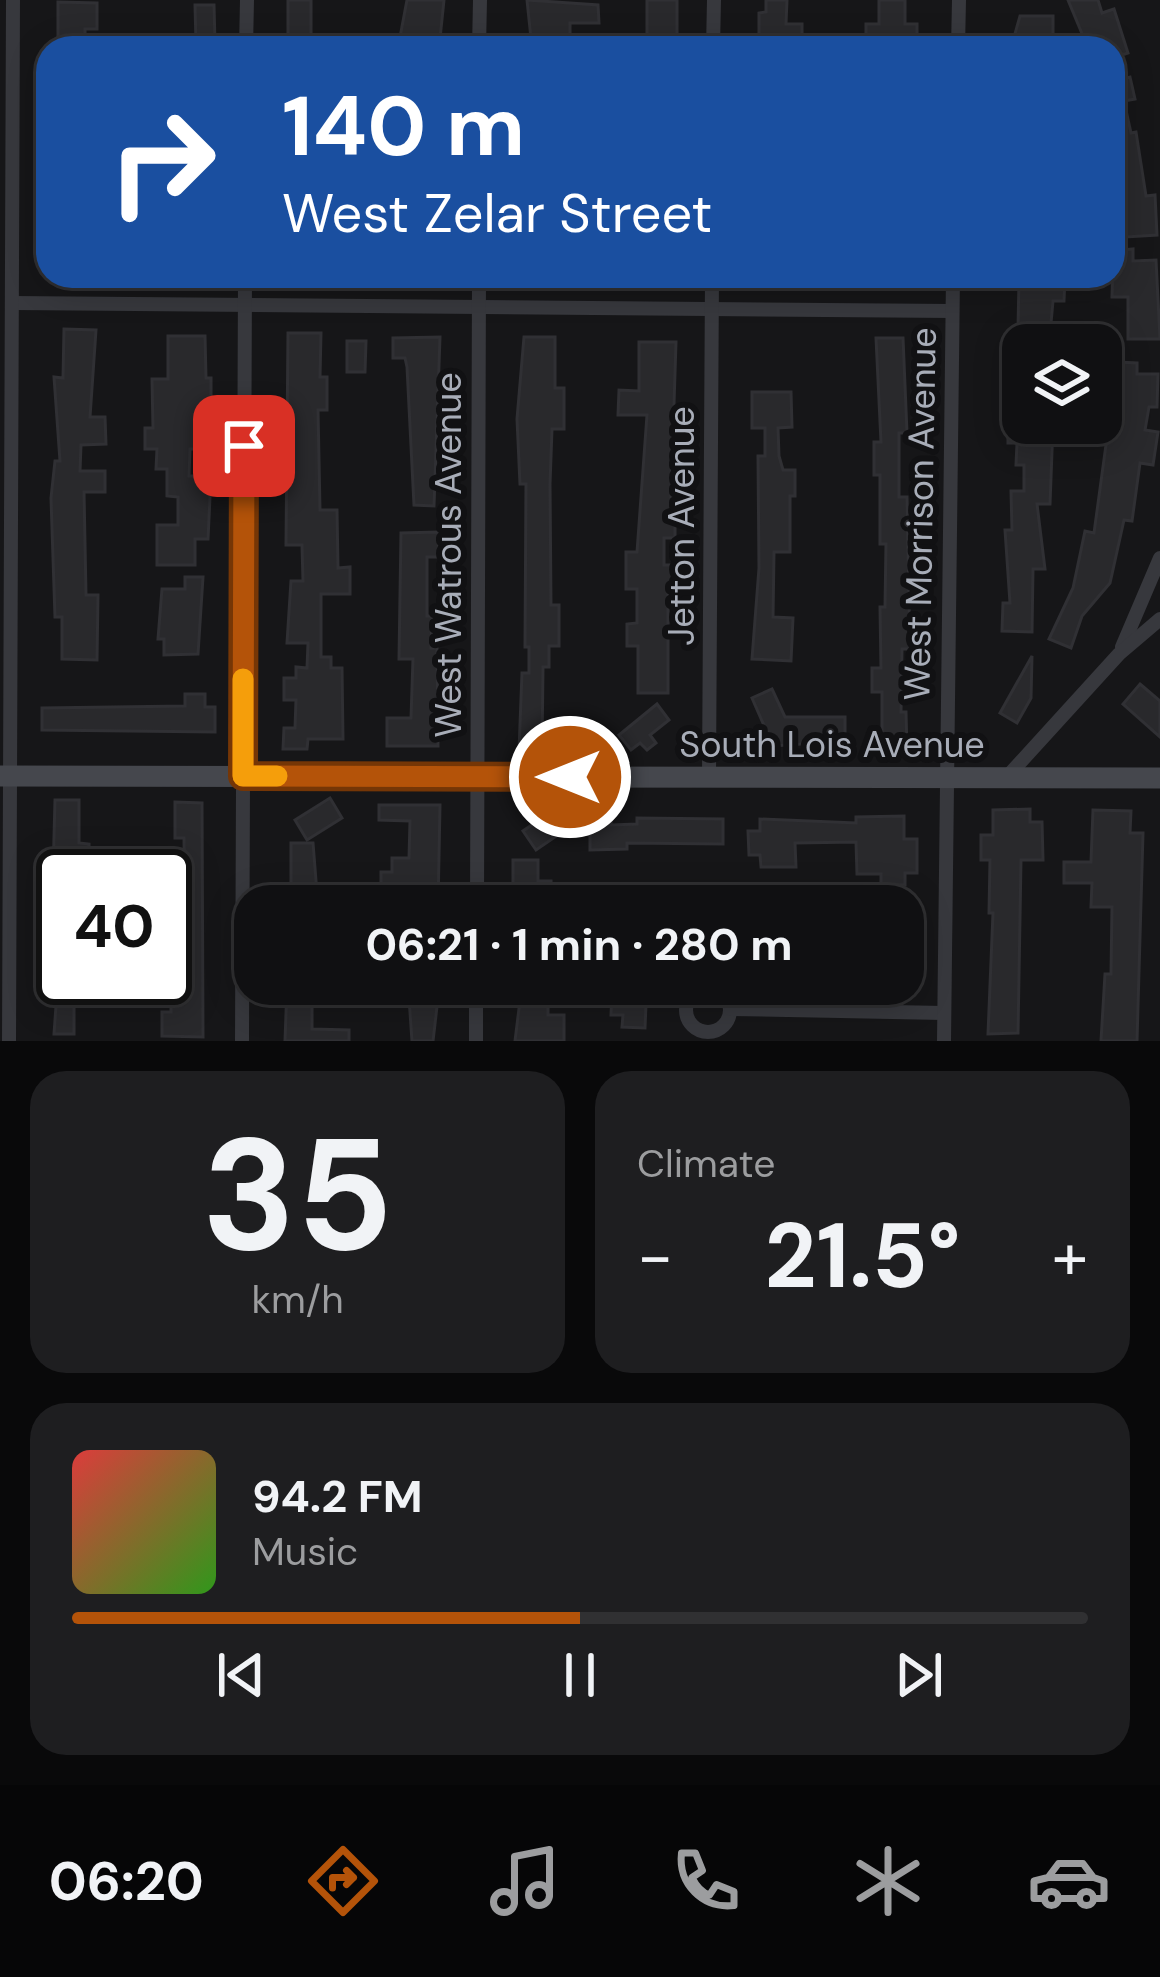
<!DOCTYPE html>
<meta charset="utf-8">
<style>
body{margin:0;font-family:"DM Sans",sans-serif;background:#1e1e20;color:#f1f3f6;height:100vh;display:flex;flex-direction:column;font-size:45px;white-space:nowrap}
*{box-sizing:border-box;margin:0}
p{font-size:39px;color:#9c9d9f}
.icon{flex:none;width:66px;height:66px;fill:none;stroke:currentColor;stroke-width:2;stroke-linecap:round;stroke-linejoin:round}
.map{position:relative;height:1041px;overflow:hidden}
.panel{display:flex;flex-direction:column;gap:30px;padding:30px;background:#09090a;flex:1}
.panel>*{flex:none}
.banner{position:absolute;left:36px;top:36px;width:1089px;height:252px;border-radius:36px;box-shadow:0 6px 30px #0003,0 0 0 3px #303032;background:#1a4fa0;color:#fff;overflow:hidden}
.buttons{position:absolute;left:1002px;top:324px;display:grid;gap:24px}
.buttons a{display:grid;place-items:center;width:120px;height:120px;border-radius:24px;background:#101012;box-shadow:0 6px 30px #0003,0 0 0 3px #303032;font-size:60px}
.speed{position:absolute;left:36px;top:849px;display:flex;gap:24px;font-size:60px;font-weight:700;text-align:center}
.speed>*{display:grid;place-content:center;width:156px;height:156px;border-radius:50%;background:#101012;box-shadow:0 6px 30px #0003,0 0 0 3px #303032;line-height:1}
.speed .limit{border:6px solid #111;border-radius:18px;background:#fff;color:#111}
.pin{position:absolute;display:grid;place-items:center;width:102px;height:102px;color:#fff;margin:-51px;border-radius:24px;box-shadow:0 6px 18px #0006}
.me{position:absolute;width:132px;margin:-66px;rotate:270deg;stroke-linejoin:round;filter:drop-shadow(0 0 9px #0008)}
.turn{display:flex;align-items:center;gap:42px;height:252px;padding:0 48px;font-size:54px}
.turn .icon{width:156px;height:156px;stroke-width:2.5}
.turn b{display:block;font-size:84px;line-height:102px}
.big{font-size:90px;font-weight:700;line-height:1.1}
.panel .widget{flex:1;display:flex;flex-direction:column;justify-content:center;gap:18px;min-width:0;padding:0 42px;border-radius:36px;background:#1e1e20}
.panel .dial{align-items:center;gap:0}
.dial b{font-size:156px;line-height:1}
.song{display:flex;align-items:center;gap:36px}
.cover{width:144px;height:144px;border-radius:18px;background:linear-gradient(135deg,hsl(0 70% 55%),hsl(110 70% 35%))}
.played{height:12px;border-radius:6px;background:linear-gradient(90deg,#b45309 50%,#303032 50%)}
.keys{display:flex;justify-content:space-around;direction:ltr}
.heat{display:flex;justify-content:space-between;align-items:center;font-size:66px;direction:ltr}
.panel .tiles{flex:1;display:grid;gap:30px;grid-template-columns:1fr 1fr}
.widget:last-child{grid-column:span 2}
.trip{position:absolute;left:234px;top:885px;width:690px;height:120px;border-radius:36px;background:#101012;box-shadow:0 6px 30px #0003,0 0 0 3px #303032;font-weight:700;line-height:120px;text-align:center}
.tabs{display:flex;height:192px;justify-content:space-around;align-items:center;background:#060607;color:#9c9d9f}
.tabs .icon{width:84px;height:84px}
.tabs .on{color:#b45309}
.tabs b{font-size:54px;color:#f1f3f6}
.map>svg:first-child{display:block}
.building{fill:#29292c;stroke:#303034;stroke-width:3}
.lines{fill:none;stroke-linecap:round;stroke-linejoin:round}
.street{stroke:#37383d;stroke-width:14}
.secondary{stroke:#45474d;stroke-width:21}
.route-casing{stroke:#753606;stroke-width:30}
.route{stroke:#b45309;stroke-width:21}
.slow{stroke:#f59e0b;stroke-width:21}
.labels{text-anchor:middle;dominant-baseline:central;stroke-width:12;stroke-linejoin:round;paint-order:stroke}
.street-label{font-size:36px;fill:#a8adb8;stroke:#111113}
</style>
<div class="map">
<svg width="1160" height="1041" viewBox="0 0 1160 1041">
<rect width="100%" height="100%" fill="#161618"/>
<g class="building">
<rect x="288" y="0" width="23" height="47"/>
<path d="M407,0H444L439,48H398Z"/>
<path d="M527,0L598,5L599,23H570V48H532Z"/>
<rect x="647" y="0" width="30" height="48"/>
<path d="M766,0H787L786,24H802V48H759V13L766,12Z"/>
<path d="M879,0H905V24H917V45L866,48V24H879Z"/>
<path d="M1068,0H1098L1102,13L1114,9L1128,53L1113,58V48H1088Z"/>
<path d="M58,2L97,3V29H85V48H58Z"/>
<path d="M195,5H214L215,43L196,44Z"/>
<path d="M1020,16H1053V48H1011Z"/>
<path d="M1118,74L1119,80L1130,77L1135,99L1124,101L1131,133L1136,132L1146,196L1155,195L1157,235L1126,237L1117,159L1113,160V75Z"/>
<path d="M1133,249V261L1156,260L1160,339H1128V297H1112L1113,262H1122L1121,250Z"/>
<path d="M851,276H903V288L851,287Z"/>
<path d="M1030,276H1065L1064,301H1053L1049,345H1023V357L1011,356L1012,329H1018L1019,280Z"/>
<path d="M64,329L96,330L90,417H105L106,444L81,445L80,471H105V492H84L86,595H98L97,660L62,659V617H55L51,498L55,461H60L54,377L63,378Z"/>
<path d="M288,333H321L320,377H327V410H318L320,510H337L338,568L350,567V594H321V657H331V668H342L343,739H308L307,749H283L284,728H295L296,700H284V678H296V667L307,668L308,643H287L291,581H303L302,545H286Z"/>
<path d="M168,336H205L206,378H211V449H190L189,476H211L208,539H195V565H157V525H178V497L167,496V469H156L157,449H145V428H153L152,379H168Z"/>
<path d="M440,337L434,506L414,505L407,367L405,358H393V338Z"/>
<path d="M524,337H555V388H564V429H552L550,484L551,605H559V646H549V667H543L542,751H519L522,673H529V647H525L526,484H520L517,419Z"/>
<path d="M876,338H903L907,433H899V497H907L910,649H902L901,712H906L907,751H882V692H872V668H881L880,607H885L886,544H880V475H874V442H881Z"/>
<path d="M347,341H366L365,372H347Z"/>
<path d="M639,342H676L671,497H675V538H664V565H677L676,590H668V693H638V646H627V624L637,623V589H626V552H637L647,415H618L619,390L639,391Z"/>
<path d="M1116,362L1137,363V374H1158L1157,407H1149L1145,430L1158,432L1153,465L1140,463L1132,521L1124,520L1110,583L1082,616L1071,648L1049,639L1073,588L1085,531L1094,533L1111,408L1101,407V383H1115Z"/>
<path d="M752,392H791L792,427L778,428L779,456L783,470H795V496H790V552H774L773,617L793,618L791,661L752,659L759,568L758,456H765V428H752Z"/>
<path d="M1008,425H1053L1050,504H1037L1045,569H1033L1032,632L1002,631L1003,603H1010L1005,530H1012L1011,491H1024V465H1016L1017,443H1008Z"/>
<path d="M438,532L439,557H427V616H432L431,648H437L438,746H387V718H411L413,659H399L401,533Z"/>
<path d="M185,577H203L198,654L164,655V639H158L162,589H185Z"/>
<path d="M1032,656L1031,698L1017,723L1000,713Z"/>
<path d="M1140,684L1160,701V737L1123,704Z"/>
<path d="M772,689L785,717H845V741L773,746L752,698Z"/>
<path d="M185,694H205V707H215V732L42,730V708L185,706Z"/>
<path d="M657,704L669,720L650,735L656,743L647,750L640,743L631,750L619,735Z"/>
<path d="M330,798L342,818L307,840L295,820Z"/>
<path d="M55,800H79V843L89,844V874L63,873V911H52Z"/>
<path d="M175,802L202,803L203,1037L162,1036V1012H171V964H165V942H174V930L185,931L184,838H175Z"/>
<path d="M379,805H440L438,906H408L409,885H381V872H392V858H409L410,821L379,820Z"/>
<path d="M1030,809V822H1042L1043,860H1021L1018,1033L988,1034L993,913H989L990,860H981V835H993V810Z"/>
<path d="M1093,810L1131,811L1130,833H1143L1137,1041H1101L1105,974H1111L1112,907H1091L1092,883H1064V862H1091Z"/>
<path d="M611,812V825L637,824V818L723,819V844L627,843V849L590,850V813Z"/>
<path d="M545,816L551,826L562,818L568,828L536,850L523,831Z"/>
<path d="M904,816V839H917V873H905V885H881V874H857L856,842L795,843L796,867H761L760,855H749L748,831H760V819L856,823V817Z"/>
<path d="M291,843H313L318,906H283V885H291Z"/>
<path d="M513,860H538V881H551V901H525V891H513Z"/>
<path d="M58,978H97L98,1000H74V1034H54Z"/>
<path d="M522,984H548V1015H564V1041H515Z"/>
<path d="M287,986L312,987V1029L349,1030V1041H285Z"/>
<path d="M612,991H635V1003L646,1004L645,1028L622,1027L623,1015H611Z"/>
<path d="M409,998H438L433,1041H412Z"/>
</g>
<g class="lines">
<g class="street">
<path d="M246,48L247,0"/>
<path d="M479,48L480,0"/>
<path d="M713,48L714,0"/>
<path d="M958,48L959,0"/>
<path d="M12,303L952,311"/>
<path d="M1122,647L1160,558"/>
<path d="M709,777L712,276"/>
<path d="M1006,778L1119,654L1160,619"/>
<path d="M477,906L479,276"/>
<circle cx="708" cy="1010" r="22"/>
<path d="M731,1009L944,1013"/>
<path d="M9,1041L13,0"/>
<path d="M242,1041L245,276"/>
<path d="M476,1041V984"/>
<path d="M944,1041L953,276"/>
</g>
<path class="secondary" d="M0,776L1160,778"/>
</g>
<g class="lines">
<defs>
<path id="route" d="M244,446L243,776L570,777"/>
</defs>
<use href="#route" class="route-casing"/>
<use href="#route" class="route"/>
<path class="slow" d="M243,679V776H277"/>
</g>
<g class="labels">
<g class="street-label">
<text transform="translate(920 514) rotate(-89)">West Morrison Avenue</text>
<text transform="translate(681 526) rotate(-90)">Jetton Avenue</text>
<text transform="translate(448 555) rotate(-90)">West Watrous Avenue</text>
<text x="832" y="744">South Lois Avenue</text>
</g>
</g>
</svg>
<div class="buttons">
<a><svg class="icon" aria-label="layers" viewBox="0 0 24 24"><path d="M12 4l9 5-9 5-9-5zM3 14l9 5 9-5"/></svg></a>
</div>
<div class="speed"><div class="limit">40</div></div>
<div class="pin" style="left:244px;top:446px;background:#d93025"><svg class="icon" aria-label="arrive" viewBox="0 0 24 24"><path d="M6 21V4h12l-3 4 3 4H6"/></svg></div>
<svg class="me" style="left:570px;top:777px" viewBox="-20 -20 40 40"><circle r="17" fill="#b45309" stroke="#fff" stroke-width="3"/><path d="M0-11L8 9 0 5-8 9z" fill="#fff"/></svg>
<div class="trip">06:21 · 1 min · 280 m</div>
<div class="banner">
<div class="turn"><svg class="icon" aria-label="right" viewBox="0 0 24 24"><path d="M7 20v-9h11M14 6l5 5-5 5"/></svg><div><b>140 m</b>West Zelar Street</div></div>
</div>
</div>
<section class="panel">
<div class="tiles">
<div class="widget dial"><b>35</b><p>km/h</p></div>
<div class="widget"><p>Climate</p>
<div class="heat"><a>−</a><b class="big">21.5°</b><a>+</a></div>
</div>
<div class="widget">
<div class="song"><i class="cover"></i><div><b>94.2 FM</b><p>Music</p></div></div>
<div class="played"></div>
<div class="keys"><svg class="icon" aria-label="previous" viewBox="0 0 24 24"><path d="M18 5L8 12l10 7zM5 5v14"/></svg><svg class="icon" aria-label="pause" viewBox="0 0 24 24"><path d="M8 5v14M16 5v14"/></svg><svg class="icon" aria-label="next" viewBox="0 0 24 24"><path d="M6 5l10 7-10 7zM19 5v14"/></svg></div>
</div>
</div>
</section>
<nav class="tabs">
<b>06:20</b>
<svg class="icon on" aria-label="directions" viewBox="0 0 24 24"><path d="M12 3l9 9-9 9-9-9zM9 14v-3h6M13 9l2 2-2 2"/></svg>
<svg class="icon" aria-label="music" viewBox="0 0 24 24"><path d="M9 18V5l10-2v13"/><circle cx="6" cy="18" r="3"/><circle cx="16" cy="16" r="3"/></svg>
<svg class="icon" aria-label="phone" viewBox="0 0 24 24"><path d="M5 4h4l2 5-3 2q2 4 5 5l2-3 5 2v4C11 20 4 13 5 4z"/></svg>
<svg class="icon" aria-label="climate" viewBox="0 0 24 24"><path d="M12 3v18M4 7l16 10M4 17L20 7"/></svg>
<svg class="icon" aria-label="car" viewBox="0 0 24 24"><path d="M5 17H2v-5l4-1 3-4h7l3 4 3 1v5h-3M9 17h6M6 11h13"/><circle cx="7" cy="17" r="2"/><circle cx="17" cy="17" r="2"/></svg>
</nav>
